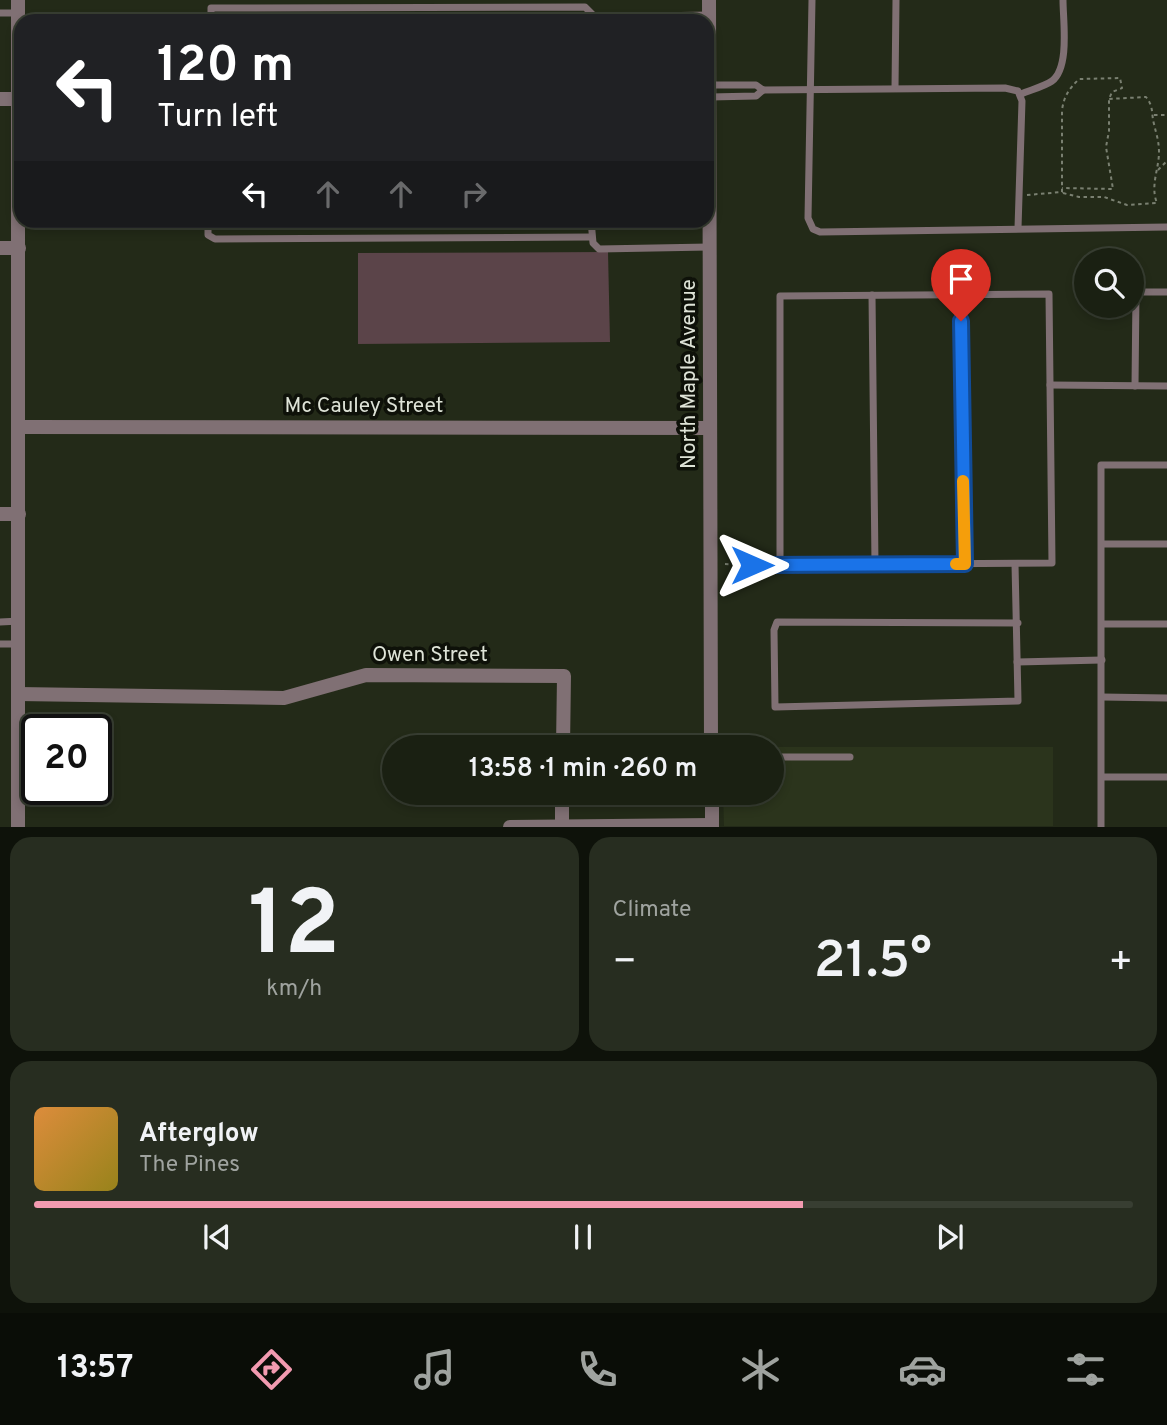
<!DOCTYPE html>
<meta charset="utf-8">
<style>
body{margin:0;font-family:Overpass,sans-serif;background:#272d20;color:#f1f3f6;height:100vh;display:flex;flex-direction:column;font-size:26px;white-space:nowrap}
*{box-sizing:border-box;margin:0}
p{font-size:23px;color:#9fa39f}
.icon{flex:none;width:38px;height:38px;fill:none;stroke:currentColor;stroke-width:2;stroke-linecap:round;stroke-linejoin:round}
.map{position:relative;height:827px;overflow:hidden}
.sheet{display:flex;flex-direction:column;gap:10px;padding:10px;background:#0e120a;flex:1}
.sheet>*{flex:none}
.guide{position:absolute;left:14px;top:14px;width:700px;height:214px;border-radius:21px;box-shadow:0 4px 10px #0003,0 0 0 2px #383e32;background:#202124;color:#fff;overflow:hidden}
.tools{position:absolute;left:1074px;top:248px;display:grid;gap:14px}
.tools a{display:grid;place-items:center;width:70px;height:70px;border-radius:50%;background:#1a2012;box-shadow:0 4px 10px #0003,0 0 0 2px #383e32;font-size:35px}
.speed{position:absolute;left:21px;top:714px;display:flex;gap:14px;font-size:35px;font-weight:700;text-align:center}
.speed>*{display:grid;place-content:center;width:91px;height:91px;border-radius:50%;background:#1a2012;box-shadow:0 4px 10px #0003,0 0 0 2px #383e32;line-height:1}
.speed .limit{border:4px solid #111;border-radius:10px;background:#fff;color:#111}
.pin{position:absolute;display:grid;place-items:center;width:60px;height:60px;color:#fff;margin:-72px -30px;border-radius:50% 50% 50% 0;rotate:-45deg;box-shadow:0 0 7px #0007}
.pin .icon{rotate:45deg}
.me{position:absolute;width:77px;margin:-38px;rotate:90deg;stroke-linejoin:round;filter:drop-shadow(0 0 5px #0008)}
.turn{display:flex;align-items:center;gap:24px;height:147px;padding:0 28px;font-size:32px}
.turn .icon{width:91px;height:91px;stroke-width:2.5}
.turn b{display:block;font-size:49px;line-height:60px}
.lanes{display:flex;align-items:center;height:66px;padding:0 28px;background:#0003;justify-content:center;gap:35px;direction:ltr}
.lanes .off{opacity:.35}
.big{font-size:52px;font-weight:600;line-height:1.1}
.sheet .tile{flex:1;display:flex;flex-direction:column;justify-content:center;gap:10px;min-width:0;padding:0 24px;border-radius:21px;background:#272d20}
.sheet .dial{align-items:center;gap:0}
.dial b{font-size:91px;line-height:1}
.song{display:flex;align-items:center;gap:21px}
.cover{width:84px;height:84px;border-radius:10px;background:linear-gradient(135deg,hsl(30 70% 55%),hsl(50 70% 35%))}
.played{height:7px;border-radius:4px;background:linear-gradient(90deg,#f29ab0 70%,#383e32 70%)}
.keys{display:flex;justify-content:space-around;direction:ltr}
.heat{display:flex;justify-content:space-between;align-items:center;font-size:38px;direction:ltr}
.sheet .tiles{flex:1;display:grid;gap:10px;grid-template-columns:1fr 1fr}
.tile:last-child{grid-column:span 2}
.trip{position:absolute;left:382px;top:735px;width:402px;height:70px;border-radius:35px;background:#1a2012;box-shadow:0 4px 10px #0003,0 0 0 2px #383e32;font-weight:600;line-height:70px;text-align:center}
.menu{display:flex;height:112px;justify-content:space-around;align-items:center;background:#0a0d07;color:#9fa39f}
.menu .icon{width:49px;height:49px}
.menu .current{color:#f29ab0}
.menu b{font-size:32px;color:#f1f3f6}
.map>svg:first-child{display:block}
.built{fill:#2b341c}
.green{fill:#5b4449}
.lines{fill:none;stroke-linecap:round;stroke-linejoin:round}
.path{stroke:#7a8071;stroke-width:2;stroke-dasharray:3.5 3.5;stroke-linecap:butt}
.service{stroke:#807074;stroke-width:7}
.minor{stroke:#807074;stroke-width:14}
.tertiary{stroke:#807074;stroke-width:14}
.route-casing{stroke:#114b97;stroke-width:18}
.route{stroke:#1a73e8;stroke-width:12}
.slow{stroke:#f59e0b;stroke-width:12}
.labels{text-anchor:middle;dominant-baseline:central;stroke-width:7;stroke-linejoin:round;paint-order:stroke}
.street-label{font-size:21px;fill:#dee3d7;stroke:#0e1109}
</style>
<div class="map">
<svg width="1167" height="827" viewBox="0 0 1167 827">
<rect width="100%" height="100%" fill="#232a18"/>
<path class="built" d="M772,747H1053V826H724L723,793H772Z"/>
<path class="green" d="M608,252L610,342L358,344V253Z"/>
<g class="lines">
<g class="path">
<path d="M1154,115H1167"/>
<path d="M1158,170L1167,161"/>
<path d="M1063,193L1079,197H1104L1127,205L1157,203C1150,186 1159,169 1159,152C1159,141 1156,133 1154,124C1151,113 1154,107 1146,97L1109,99"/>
<path d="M1027,195L1062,192V110C1064,96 1069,89 1079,79L1120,78L1122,88L1112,92L1109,99V131L1106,147L1113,189L1062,188"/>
<path d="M725,564L744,565"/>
</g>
<g class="service">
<path d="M812,0L808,218L813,229L820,232L1167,227"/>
<path d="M0,13H18"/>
<path d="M211,21V8L585,7L595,17L709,15"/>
<path d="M710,85H756L763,90L1005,88L1018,91L1022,101L1018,228"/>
<path d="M895,88L896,0"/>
<path d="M1021,94C1030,90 1043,87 1052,81C1070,67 1063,21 1063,0"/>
<path d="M710,97L756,96L763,90"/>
<path d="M208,220V235L215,239L591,237"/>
<path d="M591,220L593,243L599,249L709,247"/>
<path d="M872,295L875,564"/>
<path d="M960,295L965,564"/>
<path d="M1050,385L1167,386"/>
<path d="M1135,386L1136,292H1167"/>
<path d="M1102,544H1167"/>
<path d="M1015,564L1018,701L775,707L774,630L777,622L1018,623"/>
<path d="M752,565L1052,563L1049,294L780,296V565"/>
<path d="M0,622L20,621"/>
<path d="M1102,624H1167"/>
<path d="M0,644H19"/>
<path d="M1017,662L1102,660"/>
<path d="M1102,697L1167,698"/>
<path d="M772,757H850"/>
<path d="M1102,777H1167"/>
<path d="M1101,827V465H1167"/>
</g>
<g class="minor">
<path d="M709,0L711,747"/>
<path d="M0,99H18"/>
<path d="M0,248H19"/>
<path d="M18,427L710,428"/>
<path d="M0,514H19"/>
<path d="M18,694L284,698L366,675L564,676L563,747"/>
<path d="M712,793V827"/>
<path d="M562,825V793"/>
<path d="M510,827L712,825"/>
</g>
<path class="tertiary" d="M18,0V827"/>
</g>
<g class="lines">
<defs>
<path id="route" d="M752,565L965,564L961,321"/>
</defs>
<use href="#route" class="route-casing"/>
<use href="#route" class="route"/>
<path class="slow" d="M956,564H965L963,481"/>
</g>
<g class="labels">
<g class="street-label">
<text transform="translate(689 374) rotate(-90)">North Maple Avenue</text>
<text x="364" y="406">Mc Cauley Street</text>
<text x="430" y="655">Owen Street</text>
</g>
</g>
</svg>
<div class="tools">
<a><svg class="icon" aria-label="search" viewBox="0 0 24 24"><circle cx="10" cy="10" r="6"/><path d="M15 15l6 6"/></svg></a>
</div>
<div class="speed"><div class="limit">20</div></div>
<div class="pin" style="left:961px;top:321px;background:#d93025"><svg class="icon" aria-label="arrive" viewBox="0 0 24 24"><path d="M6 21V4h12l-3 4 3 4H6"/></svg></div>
<svg class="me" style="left:752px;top:565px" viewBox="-20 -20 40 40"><path d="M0-17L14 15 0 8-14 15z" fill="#1a73e8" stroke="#fff" stroke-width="4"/></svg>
<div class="trip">13:58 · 1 min · 260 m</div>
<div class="guide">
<div class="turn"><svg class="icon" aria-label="left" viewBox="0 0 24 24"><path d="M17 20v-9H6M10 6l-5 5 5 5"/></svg><div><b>120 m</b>Turn left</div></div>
<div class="lanes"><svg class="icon" aria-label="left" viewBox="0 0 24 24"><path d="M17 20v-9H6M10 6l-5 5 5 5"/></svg><svg class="icon off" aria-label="ahead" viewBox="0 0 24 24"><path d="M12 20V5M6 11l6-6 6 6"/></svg><svg class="icon off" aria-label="ahead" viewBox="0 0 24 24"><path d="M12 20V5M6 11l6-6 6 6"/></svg><svg class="icon off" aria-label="right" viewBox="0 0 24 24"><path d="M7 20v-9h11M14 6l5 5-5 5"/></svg></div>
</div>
</div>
<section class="sheet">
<div class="tiles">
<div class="tile dial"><b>12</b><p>km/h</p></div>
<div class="tile"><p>Climate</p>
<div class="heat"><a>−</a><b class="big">21.5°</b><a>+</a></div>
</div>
<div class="tile">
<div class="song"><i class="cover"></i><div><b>Afterglow</b><p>The Pines</p></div></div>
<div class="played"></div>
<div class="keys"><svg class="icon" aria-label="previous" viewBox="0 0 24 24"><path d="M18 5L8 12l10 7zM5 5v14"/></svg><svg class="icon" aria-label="pause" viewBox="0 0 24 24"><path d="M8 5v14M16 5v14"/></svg><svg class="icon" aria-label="next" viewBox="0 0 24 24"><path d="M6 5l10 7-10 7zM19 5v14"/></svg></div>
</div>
</div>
</section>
<nav class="menu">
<b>13:57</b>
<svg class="icon current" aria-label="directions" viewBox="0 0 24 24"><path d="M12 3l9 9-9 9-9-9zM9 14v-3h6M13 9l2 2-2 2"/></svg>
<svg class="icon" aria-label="music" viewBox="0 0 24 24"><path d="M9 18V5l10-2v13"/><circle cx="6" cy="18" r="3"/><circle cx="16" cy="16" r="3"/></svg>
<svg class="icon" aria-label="phone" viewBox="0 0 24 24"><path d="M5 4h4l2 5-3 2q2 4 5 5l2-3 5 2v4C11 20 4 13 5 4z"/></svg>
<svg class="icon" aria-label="climate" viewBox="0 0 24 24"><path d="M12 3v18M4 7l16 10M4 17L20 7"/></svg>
<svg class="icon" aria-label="car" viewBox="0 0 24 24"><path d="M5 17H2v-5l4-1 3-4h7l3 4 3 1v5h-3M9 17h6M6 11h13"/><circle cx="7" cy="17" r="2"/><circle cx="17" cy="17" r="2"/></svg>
<svg class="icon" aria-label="filters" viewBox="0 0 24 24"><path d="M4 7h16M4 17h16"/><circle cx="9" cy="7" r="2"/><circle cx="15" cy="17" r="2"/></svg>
</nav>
